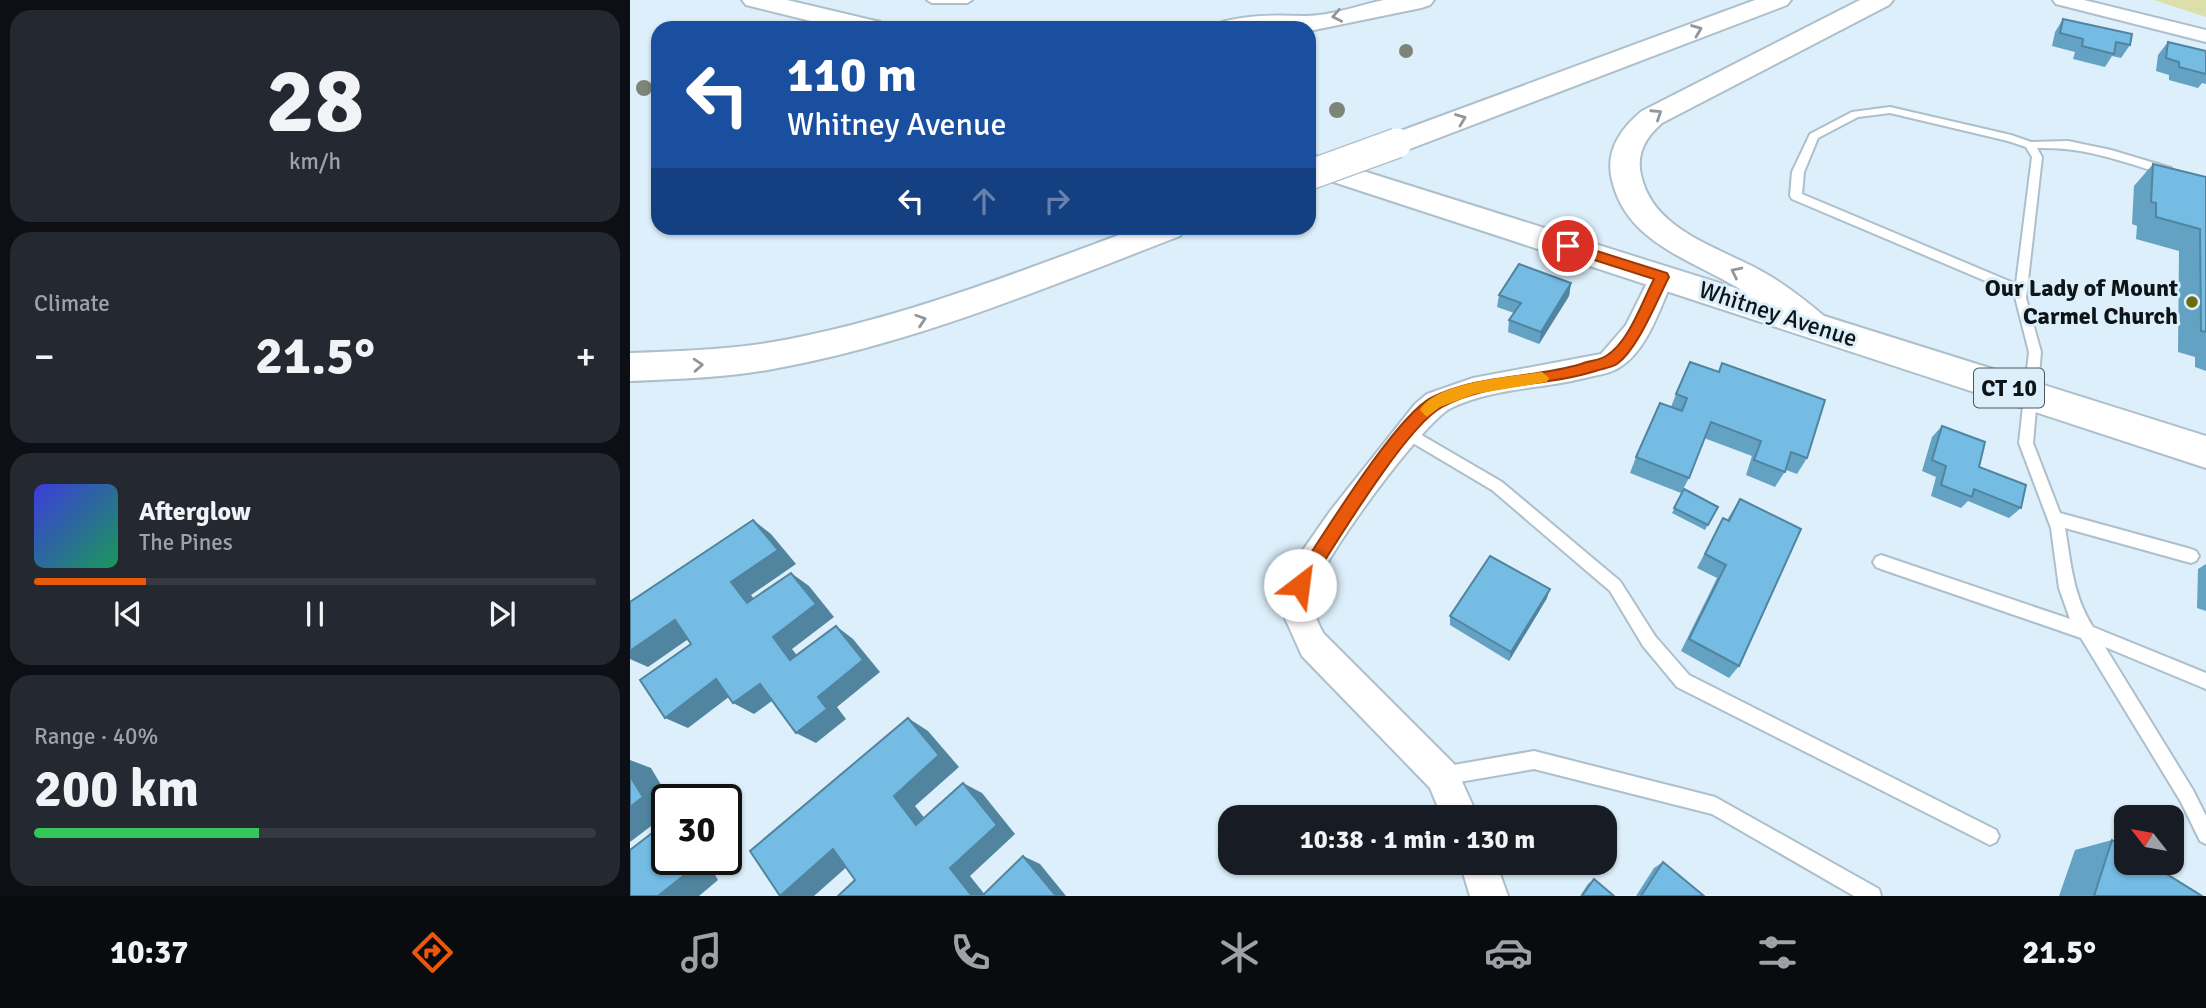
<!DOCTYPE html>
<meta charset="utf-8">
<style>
body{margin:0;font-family:Signika,sans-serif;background:#242831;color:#f1f3f6;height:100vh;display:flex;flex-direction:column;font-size:26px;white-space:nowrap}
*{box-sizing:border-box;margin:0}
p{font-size:23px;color:#9ea1a6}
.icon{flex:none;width:38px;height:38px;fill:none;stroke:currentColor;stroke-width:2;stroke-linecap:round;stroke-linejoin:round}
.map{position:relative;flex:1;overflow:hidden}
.details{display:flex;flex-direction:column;gap:10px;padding:10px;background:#0d0f14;width:630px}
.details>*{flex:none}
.hud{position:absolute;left:21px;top:21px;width:665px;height:214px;border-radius:21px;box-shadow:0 2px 5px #0004;background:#1a4fa0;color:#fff;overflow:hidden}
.needle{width:46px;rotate:301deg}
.buttons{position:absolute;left:1484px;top:805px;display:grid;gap:14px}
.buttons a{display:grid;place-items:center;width:70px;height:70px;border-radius:14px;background:#171b24;box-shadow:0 2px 5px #0004;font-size:35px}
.speed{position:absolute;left:21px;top:784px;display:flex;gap:14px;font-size:35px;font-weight:700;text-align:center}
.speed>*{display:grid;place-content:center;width:91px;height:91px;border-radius:50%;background:#171b24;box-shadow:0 2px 5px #0004;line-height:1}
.speed .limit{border:4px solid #111;border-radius:10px;background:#fff;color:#111}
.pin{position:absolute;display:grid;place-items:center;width:60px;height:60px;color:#fff;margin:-30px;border:4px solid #fff;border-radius:50%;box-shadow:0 2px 7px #0007}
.me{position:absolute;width:77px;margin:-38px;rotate:30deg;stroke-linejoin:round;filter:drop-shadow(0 0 5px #0008)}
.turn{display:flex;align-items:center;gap:24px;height:147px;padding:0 21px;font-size:32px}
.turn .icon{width:91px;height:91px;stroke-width:2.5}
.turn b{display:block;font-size:49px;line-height:60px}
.lanes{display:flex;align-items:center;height:66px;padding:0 21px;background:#0003;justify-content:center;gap:35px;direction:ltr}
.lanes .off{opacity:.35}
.big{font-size:52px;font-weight:700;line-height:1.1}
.details .tile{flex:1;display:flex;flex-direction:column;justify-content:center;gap:10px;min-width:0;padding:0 24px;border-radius:21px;background:#242831}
.details .dial{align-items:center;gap:0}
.dial b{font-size:91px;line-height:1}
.song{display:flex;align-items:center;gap:21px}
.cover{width:84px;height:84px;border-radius:10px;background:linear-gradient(135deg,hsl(240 70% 55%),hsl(150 70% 35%))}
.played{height:7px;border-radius:4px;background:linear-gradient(90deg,#ea580c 20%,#363941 20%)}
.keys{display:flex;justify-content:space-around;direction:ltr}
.heat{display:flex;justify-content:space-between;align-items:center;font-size:38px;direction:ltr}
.charge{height:10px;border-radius:5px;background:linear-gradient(90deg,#34c759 40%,#363941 0)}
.trip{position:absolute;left:588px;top:805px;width:399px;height:70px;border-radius:21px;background:#171b24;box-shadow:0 2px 5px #0004;font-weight:700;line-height:70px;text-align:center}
.tabs{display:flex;height:112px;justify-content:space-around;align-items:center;background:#090b0e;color:#9ea1a6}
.tabs .icon{width:49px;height:49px}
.tabs .selected{color:#ea580c}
.tabs b{font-size:32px;color:#f1f3f6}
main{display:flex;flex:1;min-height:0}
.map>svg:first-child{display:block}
.green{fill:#dddfab}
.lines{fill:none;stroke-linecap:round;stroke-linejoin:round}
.service-casing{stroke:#adbfca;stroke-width:4}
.minor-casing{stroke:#adbfca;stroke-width:4}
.primary-casing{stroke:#adbfca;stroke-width:4}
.trunk-casing{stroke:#adbfca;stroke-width:4}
.motorway-casing{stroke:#adbfca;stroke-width:4}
.service{fill:#fff;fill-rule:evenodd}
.minor{fill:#fff;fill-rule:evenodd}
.primary{fill:#fff;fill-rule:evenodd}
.trunk{fill:#fff;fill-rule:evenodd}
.motorway{fill:#fff;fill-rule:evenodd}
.motorway-bridge-casing{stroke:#adbfca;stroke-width:32;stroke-linecap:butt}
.motorway-bridge{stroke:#fff;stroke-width:29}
.tree{fill:#7d8579}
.wall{fill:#64a2c3}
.shaded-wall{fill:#51849f}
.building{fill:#74bce3;stroke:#51849f;stroke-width:2}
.oneway{stroke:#939698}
.route{fill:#ea580c;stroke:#983908;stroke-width:2}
.slow{fill:#f59e0b}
.poi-dot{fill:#6c6c0b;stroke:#dceffa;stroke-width:2.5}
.labels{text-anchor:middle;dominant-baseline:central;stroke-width:6;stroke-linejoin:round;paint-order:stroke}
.shield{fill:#dceffa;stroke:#4c565c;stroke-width:2}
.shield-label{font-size:23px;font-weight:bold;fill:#0e1519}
.poi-label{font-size:24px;font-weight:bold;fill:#0e1519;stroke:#dceffa;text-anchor:end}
.street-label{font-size:24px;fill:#0e1519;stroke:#dceffa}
</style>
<main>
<section class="details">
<div class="tile dial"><b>28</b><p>km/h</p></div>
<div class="tile"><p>Climate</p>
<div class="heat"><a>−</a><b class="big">21.5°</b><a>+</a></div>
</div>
<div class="tile">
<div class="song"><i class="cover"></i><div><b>Afterglow</b><p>The Pines</p></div></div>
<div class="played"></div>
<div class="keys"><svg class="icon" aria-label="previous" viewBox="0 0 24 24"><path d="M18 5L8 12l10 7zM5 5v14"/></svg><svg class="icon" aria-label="pause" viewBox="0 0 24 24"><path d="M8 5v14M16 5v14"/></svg><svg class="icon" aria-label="next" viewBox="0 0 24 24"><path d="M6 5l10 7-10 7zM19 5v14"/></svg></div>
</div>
<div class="tile"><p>Range · 40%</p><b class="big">200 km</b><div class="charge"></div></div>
</section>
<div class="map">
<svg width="1576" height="896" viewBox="0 0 1576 896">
<rect width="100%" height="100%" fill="#dceffa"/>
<path class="green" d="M1524,0H1576V17Z"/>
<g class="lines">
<defs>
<g id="service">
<path d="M297,0H342L337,3H302Z"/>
<path d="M1260,107L1381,135L1401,142L1438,141L1481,150L1541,168L1543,171L1537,175C1489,161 1458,147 1407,148L1412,157L1396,298L1411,352L1403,443L1430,513L1561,549L1566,551L1569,556L1566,561L1561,563L1435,528C1441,563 1443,596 1463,627L1576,673V689L1475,647L1563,790L1576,816V844L1570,841L1551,802L1451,638L1251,569L1246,567L1243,562L1246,557L1251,555L1440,619L1429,588L1421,528L1389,443L1399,352L1384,293L1162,199L1160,196L1162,172L1180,134L1222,112ZM1260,113L1378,141L1396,147L1402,157L1386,284L1172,194L1174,172L1188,138L1228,117Z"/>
<path d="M776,426L872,482L990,581L1025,636L1059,675L1366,830L1369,836L1366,842L1360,845L1354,842L1047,687L1013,646L980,591L862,490L771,436L769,432L771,428Z"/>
<path d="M904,751L1085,797L1249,889L1251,896H1224L1082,814L904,769L812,785L806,782L803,776L806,770L812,767Z"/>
</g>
<g id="minor">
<path d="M1423,0H1454L1576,30V42L1426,4Z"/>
<path d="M1032,268L1041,271L1044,277C1031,305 1018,350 990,367C980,374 966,375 955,378C911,389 862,388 821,408C794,421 692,559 685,589C680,606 686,620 694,634L824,764L848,817H812L800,788L672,656L654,616L655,585L666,560L701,510L785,404L797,394L843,378L971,354L996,325L1023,271Z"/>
<path d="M830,863H866L878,896H840Z"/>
</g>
<path id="primary" d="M679,154L1576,436V468L679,174Z"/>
<path id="trunk" d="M112,0H157L250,22L254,28H209L116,5Z"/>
<g id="motorway">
<path d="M754,0H804L800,5L791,8L679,31V28H588L592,22C621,15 644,15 673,16C698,17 729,5 754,0Z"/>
<path d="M1125,0H1161L1157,5L777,150L767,152L757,150L752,143L757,136Z"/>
<path d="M1230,0H1263L1259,5L1032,123C1016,137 1006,153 1011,175C1023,231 1089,247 1133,272C1155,284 1175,300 1194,316L1199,325L1194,334C1165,343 1141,309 1118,294C1068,261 997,246 982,180C975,152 990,129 1012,111Z"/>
<path d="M508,228H555L550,236C417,287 284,344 143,369C95,378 48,379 0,381V353C48,351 96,350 143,342C269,320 388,272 508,228Z"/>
</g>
</defs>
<use href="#service" class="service-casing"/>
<use href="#minor" class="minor-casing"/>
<use href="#primary" class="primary-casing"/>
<use href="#trunk" class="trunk-casing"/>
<use href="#motorway" class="motorway-casing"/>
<use href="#service" class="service"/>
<use href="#minor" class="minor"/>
<use href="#primary" class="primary"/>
<use href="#trunk" class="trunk"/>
<use href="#motorway" class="motorway"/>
<defs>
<path id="motorway-bridge" d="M679,175L767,143"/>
</defs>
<use href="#motorway-bridge" class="motorway-bridge-casing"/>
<use href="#motorway-bridge" class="motorway-bridge"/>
</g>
<g class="tree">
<circle cx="776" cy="51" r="7"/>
<circle cx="14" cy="88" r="8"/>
<circle cx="707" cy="110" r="8"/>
</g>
<g class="wall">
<path d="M1433,19L1500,45L1491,58L1482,56L1475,67L1443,59L1445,52L1422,46L1425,32Z"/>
<path d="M1538,42L1576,51V84L1572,83L1568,88L1539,80V75L1526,71L1528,55Z"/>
<path d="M1523,164L1576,177V371L1565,367V357L1548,352L1549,251L1506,239L1507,226L1502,224L1504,186Z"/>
<path d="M941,283L939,296L909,344L878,332L879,320L884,313L867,307L869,295Z"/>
<path d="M1092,363L1177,458L1167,474L1156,470L1145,487L1116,475L1122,456L1074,438L1059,478L1051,493L1000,473L1006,457L1041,407L1046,394L1088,372Z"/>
<path d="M1312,426L1349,467L1391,508L1379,518L1338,501L1331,508L1301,496L1306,477L1292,471L1302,437Z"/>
<path d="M1054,489L1088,507L1075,530L1042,513Z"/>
<path d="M1110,499L1109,666L1099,678L1051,651L1087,578L1067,568L1093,518L1097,520Z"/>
<path d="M1576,564V611L1567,608L1568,569Z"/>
<path d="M917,598L879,661L820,625V616Z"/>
<path d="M1482,840L1572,896H1429L1445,850Z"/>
<path d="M1033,862L1074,896H1006L1024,868Z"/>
<path d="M964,879L984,896H950L958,884Z"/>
</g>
<g class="shaded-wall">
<path d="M941,283L939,296L909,344L911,332Z"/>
<path d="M123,520L141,534L166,564L121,595L137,616L117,603L101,582Z"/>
<path d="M161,573L179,586L204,617L162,649L180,672L160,660L143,637Z"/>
<path d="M920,589L917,598L879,661L881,652Z"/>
<path d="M45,620L67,633L18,667L0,659V651Z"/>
<path d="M206,626L223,639L250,672L207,707L216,719L186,743L166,733L188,697Z"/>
<path d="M86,679L108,690L58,728L35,718Z"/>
<path d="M130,684L150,695L124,714L103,703Z"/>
<path d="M278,718L298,731L329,767L285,806L307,834L286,825L264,796Z"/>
<path d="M0,760L21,768L40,800H37V814L0,842Z"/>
<path d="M333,783L352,793L385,834L340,876L356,896H342L320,868Z"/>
<path d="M30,827L37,829V839Z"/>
<path d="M203,849L228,857L184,896H150Z"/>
<path d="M393,856L410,864L436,896H426Z"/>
<path d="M49,859H76L88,880L69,896H28Z"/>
</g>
<g class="building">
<path d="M1433,19L1502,34L1500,45L1486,42L1484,54L1452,46L1453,39L1430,33Z"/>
<path d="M1538,42L1576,51V74L1549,67V62L1536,58Z"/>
<path d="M1523,164L1576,177V332L1571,331L1570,229L1526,217V203L1521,202Z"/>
<path d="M889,264L941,283L911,332L879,320L891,303L869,295Z"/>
<path d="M1060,362L1089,372L1092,363L1195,400L1177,458L1161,452L1155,472L1124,460L1131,441L1081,422L1059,478L1006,457L1030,403L1052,411L1057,398L1046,394Z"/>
<path d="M1312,426L1355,442L1349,467L1396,485L1391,508L1344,489L1342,497L1311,485L1316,466L1302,460Z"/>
<path d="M1054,489L1088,507L1078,525L1044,508Z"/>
<path d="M1110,499L1171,529L1109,666L1059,639L1096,565L1075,554L1093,518L1099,521Z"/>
<path d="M123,520L148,550L101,582L117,603L161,573L186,604L143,637L160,660L206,626L233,660L188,697L197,709L166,733L130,684L103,703L86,679L35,718L10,680L61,644L45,620L0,651V602Z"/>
<path d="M860,556L920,589L881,652L820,616Z"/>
<path d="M278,718L309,755L264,796L286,825L333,783L367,825L320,868L342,896H208L225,880L203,849L150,896L120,851Z"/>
<path d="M0,776L13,797L0,807Z"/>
<path d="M30,827L37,839V859H49L57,873L28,896H0V850Z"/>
<path d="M1482,840L1496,849V863H1519L1572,896H1464Z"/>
<path d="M393,856L426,896H352Z"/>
<path d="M1033,862L1074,896H1011Z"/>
<path d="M964,879L984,896H952Z"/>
</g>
<defs><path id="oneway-chevron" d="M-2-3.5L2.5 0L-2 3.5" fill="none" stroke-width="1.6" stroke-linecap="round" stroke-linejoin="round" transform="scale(1.75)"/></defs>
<g class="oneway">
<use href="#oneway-chevron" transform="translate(707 16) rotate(169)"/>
<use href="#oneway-chevron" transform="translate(1067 30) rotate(-21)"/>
<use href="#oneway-chevron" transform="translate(1027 114) rotate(-33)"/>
<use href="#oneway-chevron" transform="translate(831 119) rotate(-21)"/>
<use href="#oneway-chevron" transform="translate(1106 272) rotate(-154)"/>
<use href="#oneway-chevron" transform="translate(291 320) rotate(-18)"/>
<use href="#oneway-chevron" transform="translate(68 365) rotate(-4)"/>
</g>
<path class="route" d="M938,242L1037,273L1039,277C1027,300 1008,349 987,364C981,368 969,369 962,372C914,387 857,382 812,407C775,427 702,550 676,590H664L661,585L664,579C690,540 765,417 801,398C848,374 902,379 951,364C959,361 970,360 976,356C999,342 1012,302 1024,279L933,250V243Z"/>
<path class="slow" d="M912,372L919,378L917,382L845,394L810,407L797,417L790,410C806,381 881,377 912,372Z"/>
<circle class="poi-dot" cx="1562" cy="302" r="7"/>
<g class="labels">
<rect class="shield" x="1344" y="368.5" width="70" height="39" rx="5"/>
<g class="shield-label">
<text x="1379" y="388">CT 10</text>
</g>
<g class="poi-label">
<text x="1548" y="288">Our Lady of Mount<tspan x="1548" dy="28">Carmel Church</tspan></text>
</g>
<g class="street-label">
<text transform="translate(1148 314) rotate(18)">Whitney Avenue</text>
</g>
</g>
</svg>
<div class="buttons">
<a><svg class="needle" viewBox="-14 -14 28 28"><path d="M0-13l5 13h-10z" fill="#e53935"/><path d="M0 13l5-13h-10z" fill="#9ea1a6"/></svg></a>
</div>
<div class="speed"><div class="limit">30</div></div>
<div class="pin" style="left:938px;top:246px;background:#d93025"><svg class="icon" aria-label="arrive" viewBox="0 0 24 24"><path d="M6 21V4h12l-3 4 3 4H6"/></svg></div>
<svg class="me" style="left:670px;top:585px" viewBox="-20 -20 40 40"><circle r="19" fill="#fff"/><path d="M0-13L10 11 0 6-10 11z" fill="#ea580c"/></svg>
<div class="trip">10:38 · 1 min · 130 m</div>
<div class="hud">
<div class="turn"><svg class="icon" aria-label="left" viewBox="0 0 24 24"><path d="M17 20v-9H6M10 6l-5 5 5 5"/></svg><div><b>110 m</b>Whitney Avenue</div></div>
<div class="lanes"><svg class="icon" aria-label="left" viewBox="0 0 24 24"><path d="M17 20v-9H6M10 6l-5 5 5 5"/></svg><svg class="icon off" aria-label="ahead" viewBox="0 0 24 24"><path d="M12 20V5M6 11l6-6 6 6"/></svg><svg class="icon off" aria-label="right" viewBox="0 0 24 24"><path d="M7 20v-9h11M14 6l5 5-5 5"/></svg></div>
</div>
</div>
</main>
<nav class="tabs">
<b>10:37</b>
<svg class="icon selected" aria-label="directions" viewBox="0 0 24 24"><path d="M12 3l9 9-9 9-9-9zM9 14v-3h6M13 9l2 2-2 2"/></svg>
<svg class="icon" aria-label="music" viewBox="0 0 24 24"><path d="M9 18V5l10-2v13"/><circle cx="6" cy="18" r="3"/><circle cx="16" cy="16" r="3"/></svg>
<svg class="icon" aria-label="phone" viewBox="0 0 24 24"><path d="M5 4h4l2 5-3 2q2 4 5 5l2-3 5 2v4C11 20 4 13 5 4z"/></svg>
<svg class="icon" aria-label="climate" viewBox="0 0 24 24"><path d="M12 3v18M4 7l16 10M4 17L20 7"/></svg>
<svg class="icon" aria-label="car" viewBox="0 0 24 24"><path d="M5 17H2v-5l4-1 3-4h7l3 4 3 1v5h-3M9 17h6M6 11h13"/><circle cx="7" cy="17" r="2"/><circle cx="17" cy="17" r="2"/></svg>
<svg class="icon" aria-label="filters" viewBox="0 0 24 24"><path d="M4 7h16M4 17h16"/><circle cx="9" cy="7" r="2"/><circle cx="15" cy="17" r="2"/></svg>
<b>21.5°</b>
</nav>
